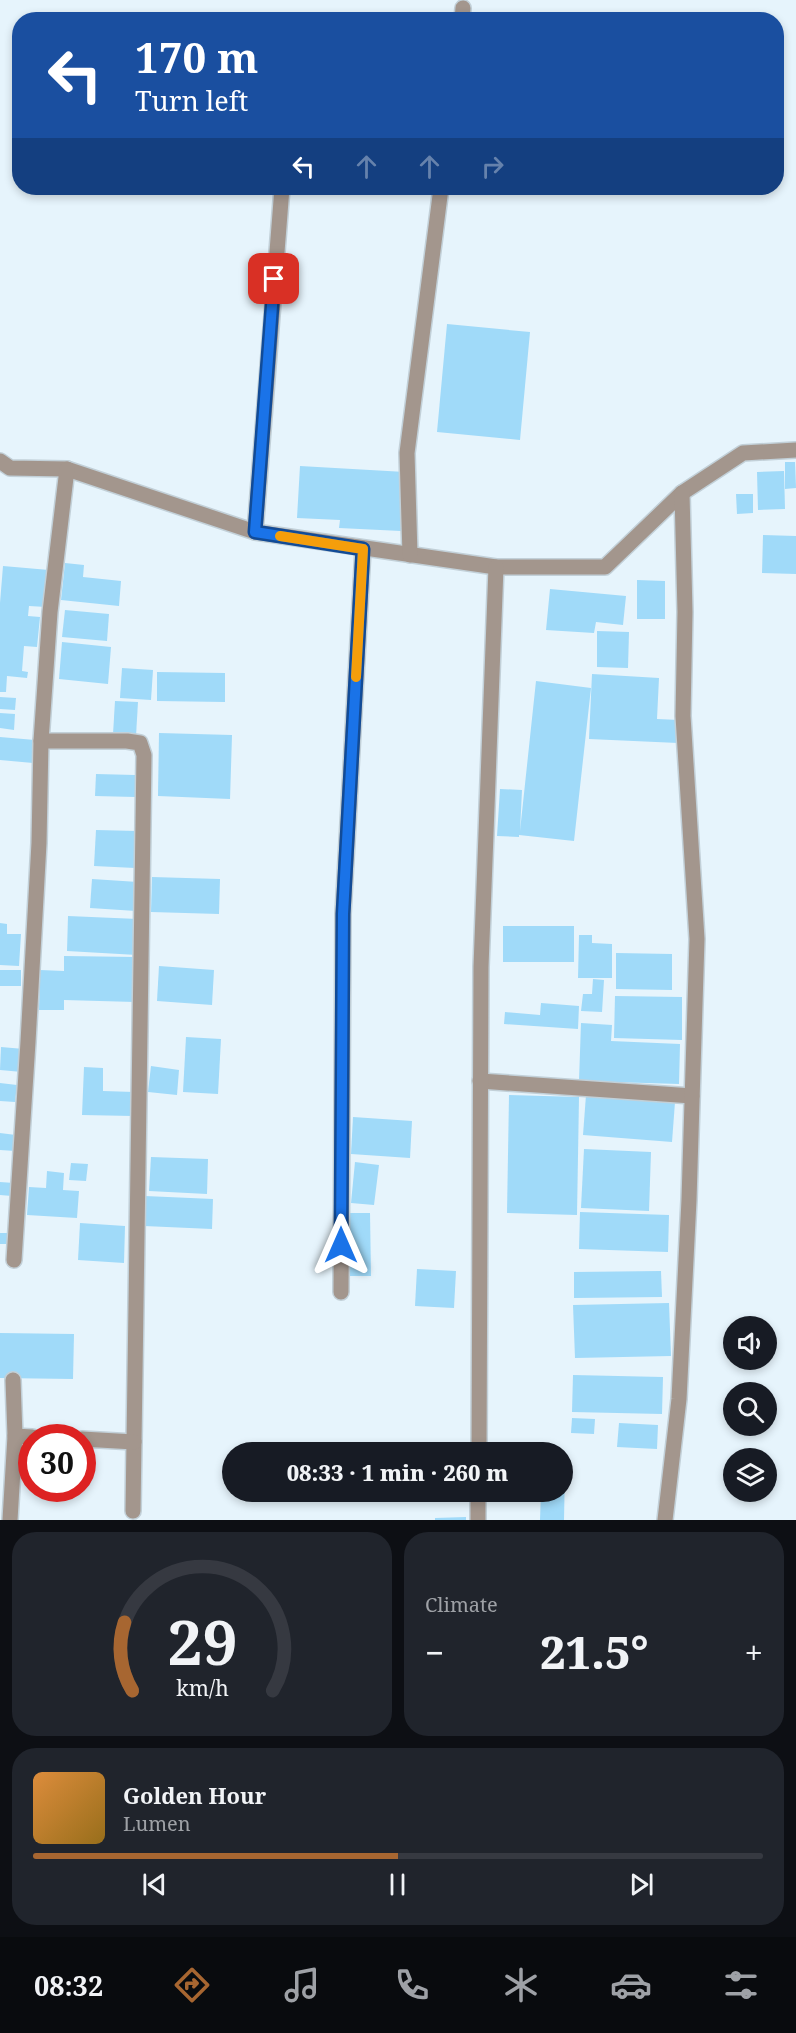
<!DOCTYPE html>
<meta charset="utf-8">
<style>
body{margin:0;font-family:"Noto Serif",serif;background:#20242c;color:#f1f3f6;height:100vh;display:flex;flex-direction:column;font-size:22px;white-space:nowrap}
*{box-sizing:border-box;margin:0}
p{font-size:20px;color:#9ea1a6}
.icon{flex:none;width:33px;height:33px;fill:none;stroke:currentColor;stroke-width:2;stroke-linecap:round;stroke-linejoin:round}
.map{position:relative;height:1520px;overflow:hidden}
.side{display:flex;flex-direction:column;gap:12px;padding:12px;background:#0d0f14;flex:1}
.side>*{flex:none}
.hud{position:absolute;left:12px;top:12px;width:772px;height:183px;border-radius:24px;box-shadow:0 3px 9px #0003;background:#1a4fa0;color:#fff;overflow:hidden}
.tools{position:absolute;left:723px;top:1316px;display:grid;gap:12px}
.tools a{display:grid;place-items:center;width:54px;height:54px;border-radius:50%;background:#171b24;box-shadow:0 3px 9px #0003;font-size:30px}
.speed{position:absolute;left:18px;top:1424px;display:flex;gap:12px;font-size:30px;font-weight:700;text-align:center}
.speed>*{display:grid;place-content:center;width:78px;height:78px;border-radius:50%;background:#171b24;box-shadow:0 3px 9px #0003;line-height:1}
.speed .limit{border:9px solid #d22;background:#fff;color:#111}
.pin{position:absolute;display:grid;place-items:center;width:51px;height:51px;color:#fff;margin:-26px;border-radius:12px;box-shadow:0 3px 9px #0006}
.me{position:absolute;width:66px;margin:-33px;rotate:0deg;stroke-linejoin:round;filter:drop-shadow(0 0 4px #0008)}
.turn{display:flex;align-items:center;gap:21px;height:126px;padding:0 24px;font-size:27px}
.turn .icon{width:78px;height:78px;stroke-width:2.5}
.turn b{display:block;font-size:42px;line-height:51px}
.lanes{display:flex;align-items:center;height:57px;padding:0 24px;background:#0003;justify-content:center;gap:30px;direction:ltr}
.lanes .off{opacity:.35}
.big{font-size:45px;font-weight:800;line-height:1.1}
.side .tile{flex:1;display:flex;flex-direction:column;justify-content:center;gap:9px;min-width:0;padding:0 21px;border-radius:24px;background:#20242c}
.side .dial{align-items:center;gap:0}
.dial svg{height:156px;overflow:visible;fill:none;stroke:#363941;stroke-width:7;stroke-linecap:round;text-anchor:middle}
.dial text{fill:#f1f3f6;stroke:none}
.song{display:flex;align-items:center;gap:18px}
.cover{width:72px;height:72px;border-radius:9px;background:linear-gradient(135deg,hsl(30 70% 55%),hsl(40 70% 35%))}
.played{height:6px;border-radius:3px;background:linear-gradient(90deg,#a76631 50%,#363941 50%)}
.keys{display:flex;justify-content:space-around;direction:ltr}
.heat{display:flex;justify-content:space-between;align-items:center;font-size:33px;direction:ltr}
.side .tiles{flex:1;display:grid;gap:12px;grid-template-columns:1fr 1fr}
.tile:last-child{grid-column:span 2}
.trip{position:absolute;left:222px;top:1442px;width:351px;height:60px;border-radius:30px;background:#171b24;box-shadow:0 3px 9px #0003;font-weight:800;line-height:60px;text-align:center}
.tab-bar{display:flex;height:96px;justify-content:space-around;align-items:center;background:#090b0e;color:#9ea1a6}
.tab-bar .icon{width:42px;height:42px}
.tab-bar .on{color:#a76631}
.tab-bar b{font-size:27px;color:#f1f3f6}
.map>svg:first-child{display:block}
.building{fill:#a0daf9}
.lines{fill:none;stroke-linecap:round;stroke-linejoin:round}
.minor-casing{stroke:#c2d0d8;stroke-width:18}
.minor{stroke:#a3968d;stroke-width:15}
.route-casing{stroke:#114b97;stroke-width:15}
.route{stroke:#1a73e8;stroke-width:10}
.slow{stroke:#f59e0b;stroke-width:10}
</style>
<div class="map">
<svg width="796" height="1520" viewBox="0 0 796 1520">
<rect width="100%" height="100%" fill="#e6f4fc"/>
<g class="building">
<path d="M447,324L530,332L520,440L437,432Z"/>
<path d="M785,462H795L796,488L785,489Z"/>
<path d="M300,466L405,472L401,531L339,528L340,520L297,518Z"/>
<path d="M784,471L785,509L758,510L757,472Z"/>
<path d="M736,494H753V513L737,514Z"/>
<path d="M763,535L796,536V574L762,573Z"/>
<path d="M65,563L84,565L83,577L121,581L119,606L61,600Z"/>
<path d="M3,566L49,570L46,607L29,606L28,616L40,617L37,647L24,646L22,671L28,672L27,678L7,676L6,692H0V603Z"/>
<path d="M637,580L665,581V619H637Z"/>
<path d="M550,589L626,596L623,625L596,622L594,633L546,630Z"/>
<path d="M65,610L109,614L107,641L62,637Z"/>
<path d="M597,631L629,632L628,668L597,667Z"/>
<path d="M62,642L111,647L108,684L59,679Z"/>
<path d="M122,668L153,670L151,700L120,698Z"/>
<path d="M157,672L225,673V702L157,701Z"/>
<path d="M592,674L659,678L657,719L679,720L678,743L589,739Z"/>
<path d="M536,681L591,688L574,841L519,835V837L497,836L500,789L522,790L520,831Z"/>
<path d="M0,697L16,698L15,710L0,709Z"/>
<path d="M115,701L138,702L136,736L113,734Z"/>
<path d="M0,713L15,714L14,730L0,728Z"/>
<path d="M159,733L232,735L230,799L158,796Z"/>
<path d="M0,737L35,740L33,763L0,760Z"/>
<path d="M96,774L135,775V797L95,796Z"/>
<path d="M96,830L137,831L135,868L94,866Z"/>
<path d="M152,877L220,879L219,914L151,912Z"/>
<path d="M92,879L138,882L136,911L90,908Z"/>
<path d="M68,916L138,919L137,955L67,951Z"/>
<path d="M0,923L7,924V934H21L19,966L0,965Z"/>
<rect x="503" y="926" width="71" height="36"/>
<path d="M579,935H592V943L612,944V978H578Z"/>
<path d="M616,953L672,954V990L616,989Z"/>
<path d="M64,956L136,957L135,1002L64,1000V1010H39L40,970L64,971Z"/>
<path d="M159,966L214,970L212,1005L157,1001Z"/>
<rect x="0" y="970" width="21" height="16"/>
<path d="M593,979L604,980L602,1012L581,1011L583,994H592Z"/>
<path d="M615,996L682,997V1040L614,1038Z"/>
<path d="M541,1003L579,1006L578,1029L504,1024L505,1012L540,1015Z"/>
<path d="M581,1023L612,1025L611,1041L680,1044L679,1084L579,1081Z"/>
<path d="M186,1037L221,1039L218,1094L183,1092Z"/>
<path d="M1,1047L24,1049L22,1072L0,1070Z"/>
<path d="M151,1066L179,1070L177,1095L148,1092Z"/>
<path d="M84,1067L103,1068V1091L134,1092L133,1116L82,1115Z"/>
<path d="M0,1083L17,1085L15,1102L0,1101Z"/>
<path d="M509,1095L579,1097L577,1215L507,1213Z"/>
<path d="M586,1095L675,1102L672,1142L583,1135Z"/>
<path d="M353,1117L412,1121L410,1158L351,1154Z"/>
<path d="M0,1133L16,1135L15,1151L0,1150Z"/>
<path d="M584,1149L651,1152L649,1211L581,1208Z"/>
<path d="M151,1157L208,1159L207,1194L149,1191Z"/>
<path d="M355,1162L379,1165L374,1205L351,1203Z"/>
<path d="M71,1163L88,1164L86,1181L69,1180Z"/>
<path d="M47,1171L64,1173L63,1190L79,1191L77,1218L27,1215L29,1187L46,1188Z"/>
<path d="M0,1182L14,1183L12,1196L0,1195Z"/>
<path d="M145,1196L213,1199L212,1229L144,1226Z"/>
<path d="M580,1212L669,1215L668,1252L579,1249Z"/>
<path d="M348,1213H370L371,1276H348Z"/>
<path d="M80,1223L125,1226L124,1263L78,1260Z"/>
<rect x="0" y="1233" width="8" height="11"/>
<path d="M417,1269L456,1271L454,1308L415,1306Z"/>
<path d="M661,1271L662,1297L574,1298V1272Z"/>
<path d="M669,1303L671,1356L575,1358L573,1305Z"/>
<path d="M0,1333L74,1334L73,1379L0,1378Z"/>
<path d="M573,1375L663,1377L662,1414L572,1412Z"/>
<path d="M572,1418L595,1419L594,1434L571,1433Z"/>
<path d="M619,1423L658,1425L657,1449L617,1447Z"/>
<path d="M562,1470H565L564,1520H540L541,1491H562Z"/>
<path d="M466,1517V1520H435V1518Z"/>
</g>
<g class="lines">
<defs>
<g id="minor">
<path d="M462,20L463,8"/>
<path d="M0,461L10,468L67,469L255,532L496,567H605L682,493L743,453L796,450"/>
<path d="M255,532L282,188"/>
<path d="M410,555L407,453L441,188"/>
<path d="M41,741H127L140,743L144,755L133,1511"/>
<path d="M480,1081L692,1096"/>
<path d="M14,1260L28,1042L39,843L41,741L50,612L67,469"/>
<path d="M341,1292L343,914L363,549"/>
<path d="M15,1436L32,1437"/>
<path d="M82,1439L134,1442"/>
<path d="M479,1452L481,967L496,567"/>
<path d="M10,1520L15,1436L13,1380"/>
<path d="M478,1520V1491"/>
<path d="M665,1520L679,1399L689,1200L697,939L683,716L685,612L682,493"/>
</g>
</defs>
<use href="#minor" class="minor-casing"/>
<use href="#minor" class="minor"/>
</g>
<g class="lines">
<defs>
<path id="route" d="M274,279L255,532L363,549L343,914L341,1245"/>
</defs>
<use href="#route" class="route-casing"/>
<use href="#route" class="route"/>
<path class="slow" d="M280,536L363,549L356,677"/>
</g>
</svg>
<div class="tools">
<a><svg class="icon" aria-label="sound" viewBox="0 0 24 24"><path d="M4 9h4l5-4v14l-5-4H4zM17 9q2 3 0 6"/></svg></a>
<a><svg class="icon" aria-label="search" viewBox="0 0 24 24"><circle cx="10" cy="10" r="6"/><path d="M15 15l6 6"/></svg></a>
<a><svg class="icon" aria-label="layers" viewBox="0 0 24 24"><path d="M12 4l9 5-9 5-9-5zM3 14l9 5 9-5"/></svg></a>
</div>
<div class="speed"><div class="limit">30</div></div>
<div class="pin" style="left:274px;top:279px;background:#d93025"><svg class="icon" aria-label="arrive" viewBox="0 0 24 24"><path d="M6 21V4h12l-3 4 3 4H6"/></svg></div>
<svg class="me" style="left:341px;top:1245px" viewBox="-20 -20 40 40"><path d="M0-17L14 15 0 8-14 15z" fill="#1a73e8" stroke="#fff" stroke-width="4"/></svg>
<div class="trip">08:33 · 1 min · 260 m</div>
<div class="hud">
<div class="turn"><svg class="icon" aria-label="left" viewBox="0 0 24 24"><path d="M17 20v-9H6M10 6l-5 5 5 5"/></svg><div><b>170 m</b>Turn left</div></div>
<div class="lanes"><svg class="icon" aria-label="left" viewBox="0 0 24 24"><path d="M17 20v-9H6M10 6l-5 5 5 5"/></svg><svg class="icon off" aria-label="ahead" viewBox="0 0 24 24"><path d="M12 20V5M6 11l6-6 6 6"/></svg><svg class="icon off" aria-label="ahead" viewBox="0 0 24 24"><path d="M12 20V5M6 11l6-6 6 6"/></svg><svg class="icon off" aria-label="right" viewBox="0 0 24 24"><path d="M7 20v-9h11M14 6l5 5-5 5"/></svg></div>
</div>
</div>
<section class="side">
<div class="tiles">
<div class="tile dial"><svg viewBox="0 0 100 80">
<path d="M14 69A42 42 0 1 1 86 69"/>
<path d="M14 69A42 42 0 0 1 10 34" stroke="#a76631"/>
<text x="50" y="56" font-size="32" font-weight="700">29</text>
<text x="50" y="72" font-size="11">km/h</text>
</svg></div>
<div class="tile"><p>Climate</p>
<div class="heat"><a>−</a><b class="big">21.5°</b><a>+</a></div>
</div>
<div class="tile">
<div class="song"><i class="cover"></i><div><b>Golden Hour</b><p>Lumen</p></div></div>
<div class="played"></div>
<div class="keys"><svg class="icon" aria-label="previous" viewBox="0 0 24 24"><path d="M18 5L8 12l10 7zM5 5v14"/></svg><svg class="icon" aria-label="pause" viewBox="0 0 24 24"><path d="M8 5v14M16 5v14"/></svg><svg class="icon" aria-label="next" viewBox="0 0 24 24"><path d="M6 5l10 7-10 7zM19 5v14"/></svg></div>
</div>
</div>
</section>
<nav class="tab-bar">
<b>08:32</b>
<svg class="icon on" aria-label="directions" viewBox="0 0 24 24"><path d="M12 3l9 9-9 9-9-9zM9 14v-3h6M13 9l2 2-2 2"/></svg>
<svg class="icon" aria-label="music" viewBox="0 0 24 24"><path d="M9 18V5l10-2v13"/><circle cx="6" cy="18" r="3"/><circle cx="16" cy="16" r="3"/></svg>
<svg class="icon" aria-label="phone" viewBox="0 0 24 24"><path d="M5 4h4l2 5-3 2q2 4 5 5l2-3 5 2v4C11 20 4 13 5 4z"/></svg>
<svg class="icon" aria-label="climate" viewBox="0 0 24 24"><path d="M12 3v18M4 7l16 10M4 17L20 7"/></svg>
<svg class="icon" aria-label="car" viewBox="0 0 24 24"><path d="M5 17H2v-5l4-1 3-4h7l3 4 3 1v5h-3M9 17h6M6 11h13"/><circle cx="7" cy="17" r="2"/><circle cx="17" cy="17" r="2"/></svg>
<svg class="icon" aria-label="filters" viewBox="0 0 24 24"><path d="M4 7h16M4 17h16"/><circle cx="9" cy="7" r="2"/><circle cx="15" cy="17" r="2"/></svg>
</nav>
